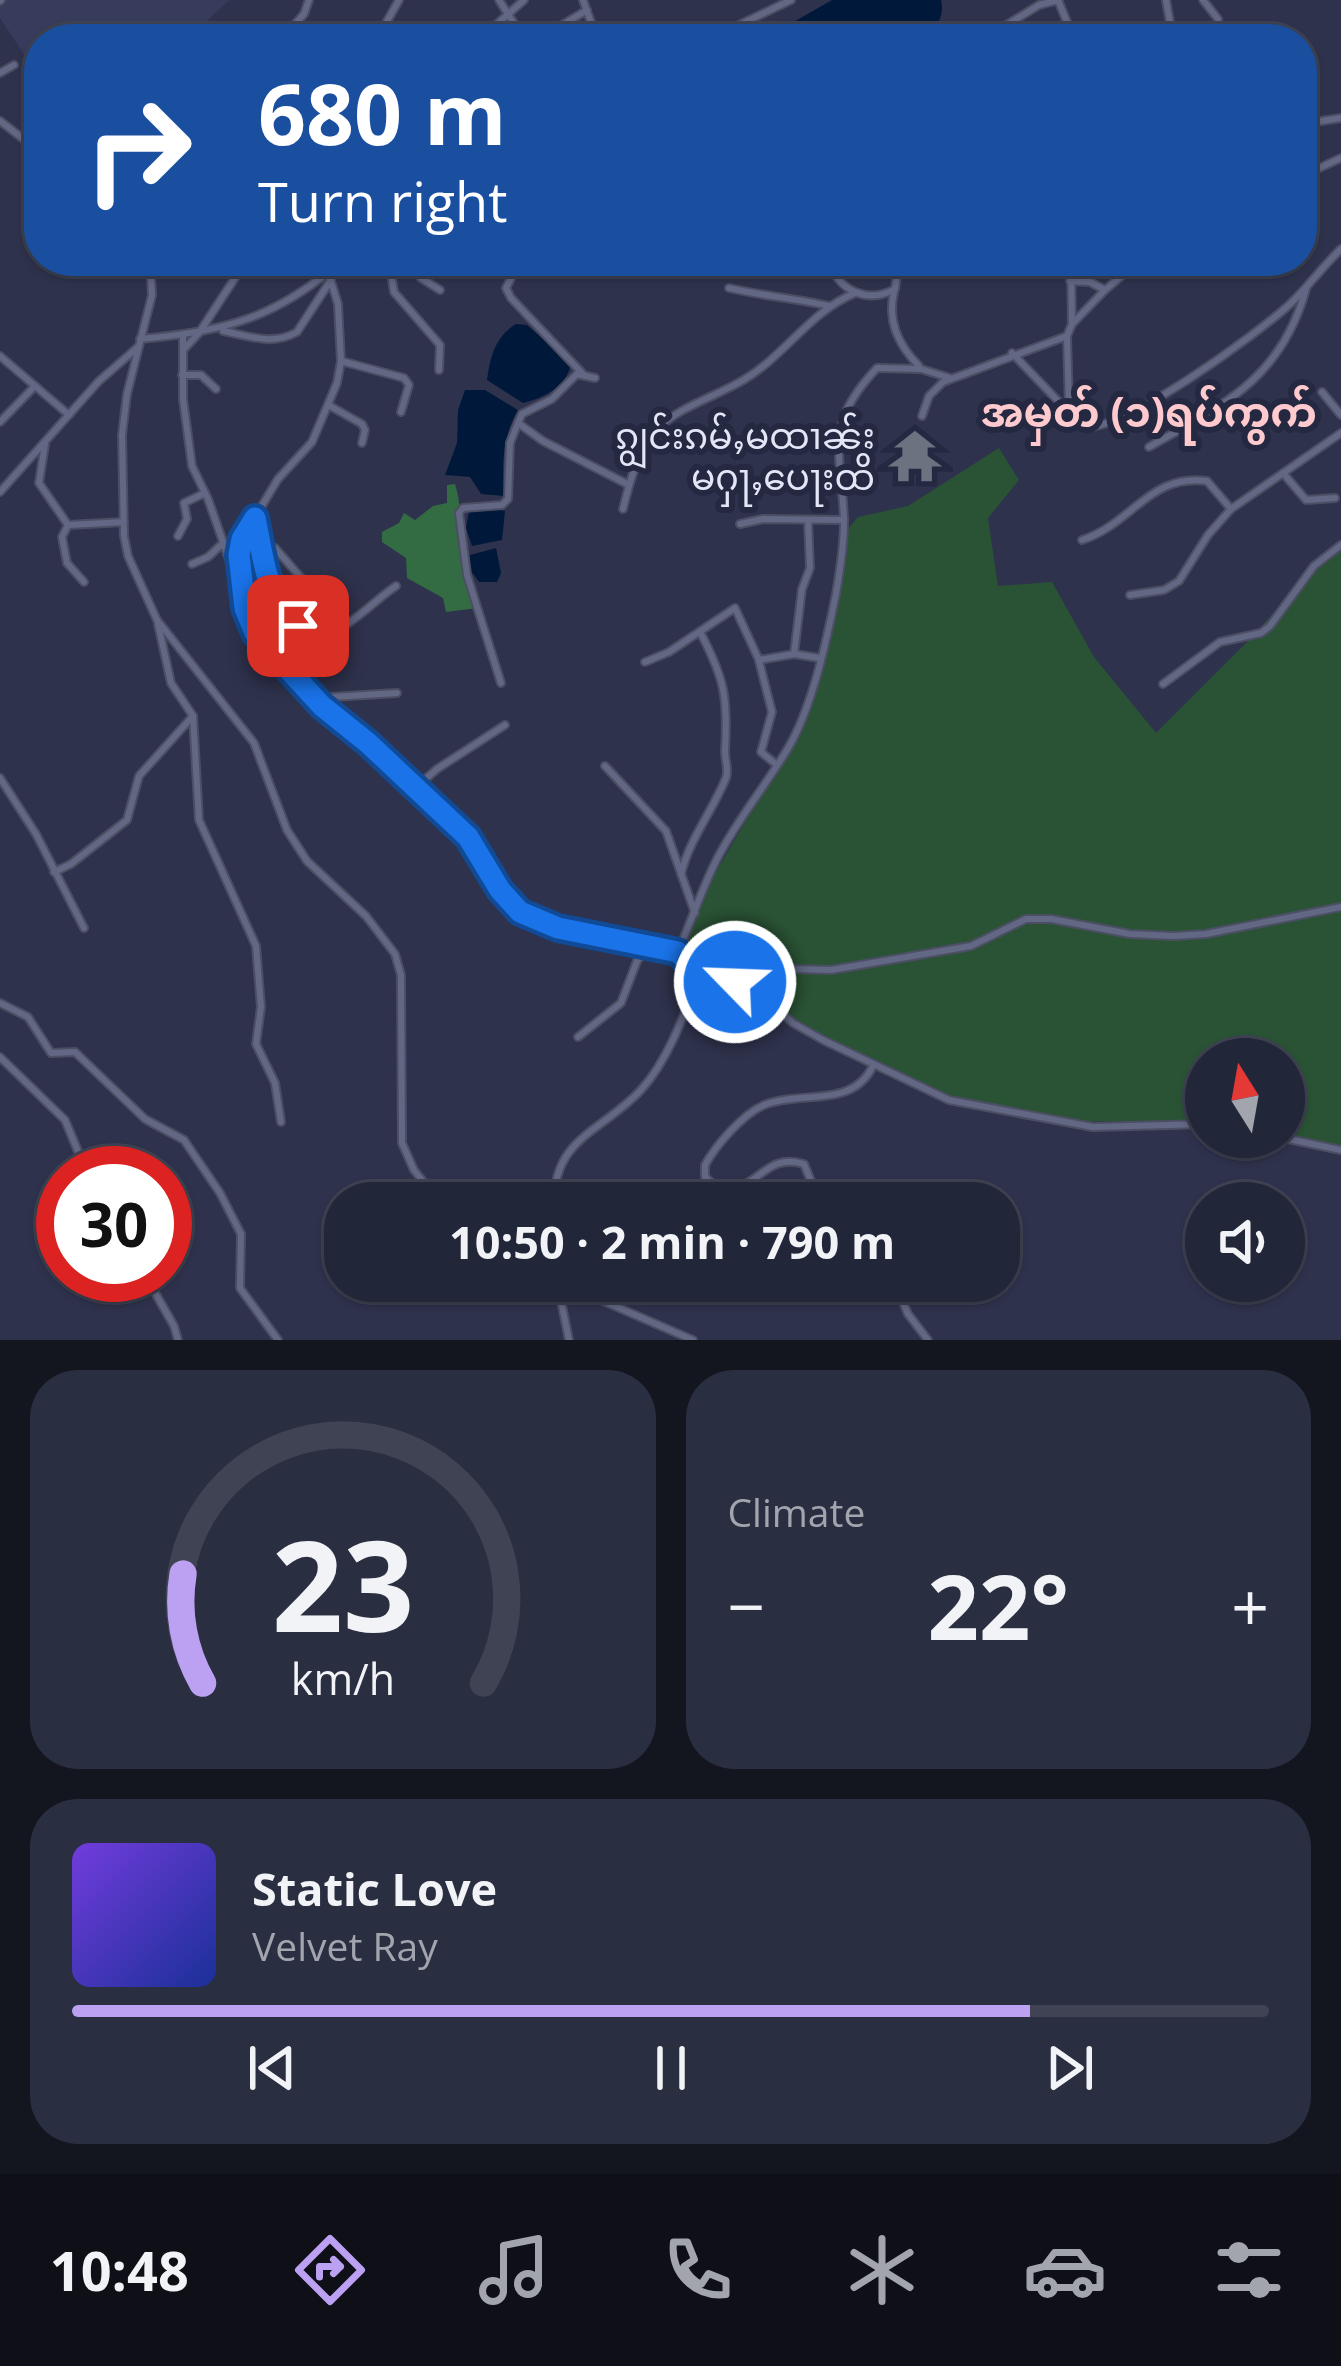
<!DOCTYPE html>
<meta charset="utf-8">
<style>
body{margin:0;font-family:"Open Sans","Noto Sans Myanmar",sans-serif;background:#2a2e41;color:#f1f3f6;height:100vh;display:flex;flex-direction:column;font-size:45px;white-space:nowrap}
*{box-sizing:border-box;margin:0}
p{font-size:39px;color:#a2a5ae}
.icon{flex:none;width:66px;height:66px;fill:none;stroke:currentColor;stroke-width:2;stroke-linecap:round;stroke-linejoin:round}
.map{position:relative;height:1340px;overflow:hidden}
.drawer{display:flex;flex-direction:column;gap:30px;padding:30px;background:#13151f;flex:1}
.drawer>*{flex:none}
.hud{position:absolute;left:24px;top:24px;width:1293px;height:252px;border-radius:48px;box-shadow:0 3px 9px #0004,0 0 0 3px #3f4353;background:#1a4fa0;color:#fff;overflow:hidden}
.needle{width:78px;rotate:349deg}
.controls{position:absolute;left:1185px;top:1038px;display:grid;gap:24px}
.controls a{display:grid;place-items:center;width:120px;height:120px;border-radius:50%;background:#222639;box-shadow:0 3px 9px #0004,0 0 0 3px #3f4353;font-size:60px}
.speed{position:absolute;left:36px;top:1146px;display:flex;gap:24px;font-size:60px;font-weight:700;text-align:center}
.speed>*{display:grid;place-content:center;width:156px;height:156px;border-radius:50%;background:#222639;box-shadow:0 3px 9px #0004,0 0 0 3px #3f4353;line-height:1}
.speed .limit{border:18px solid #d22;background:#fff;color:#111}
.pin{position:absolute;display:grid;place-items:center;width:102px;height:102px;color:#fff;margin:-51px;border-radius:24px;box-shadow:0 6px 18px #0006}
.me{position:absolute;width:132px;margin:-66px;rotate:294deg;stroke-linejoin:round;filter:drop-shadow(0 0 9px #0008)}
.turn{display:flex;align-items:center;gap:42px;height:252px;padding:0 36px;font-size:54px}
.turn .icon{width:156px;height:156px;stroke-width:2.5}
.turn b{display:block;font-size:84px;line-height:102px}
.big{font-size:90px;font-weight:700;line-height:1.1}
.drawer .card{flex:1;display:flex;flex-direction:column;justify-content:center;gap:18px;min-width:0;padding:0 42px;border-radius:48px;background:#2a2e41}
.drawer .dial{align-items:center;gap:0}
.dial svg{height:312px;overflow:visible;fill:none;stroke:#3f4353;stroke-width:7;stroke-linecap:round;text-anchor:middle}
.dial text{fill:#f1f3f6;stroke:none}
.song{display:flex;align-items:center;gap:36px}
.cover{width:144px;height:144px;border-radius:18px;background:linear-gradient(135deg,hsl(260 70% 55%),hsl(230 70% 35%))}
.played{height:12px;border-radius:6px;background:linear-gradient(90deg,#bca0f2 80%,#3f4353 80%)}
.keys{display:flex;justify-content:space-around;direction:ltr}
.heat{display:flex;justify-content:space-between;align-items:center;font-size:66px;direction:ltr}
.drawer .tiles{flex:1;display:grid;gap:30px;grid-template-columns:1fr 1fr}
.card:last-child{grid-column:span 2}
.trip{position:absolute;left:324px;top:1182px;width:696px;height:120px;border-radius:48px;background:#222639;box-shadow:0 3px 9px #0004,0 0 0 3px #3f4353;font-weight:700;line-height:120px;text-align:center}
.menu{display:flex;height:192px;justify-content:space-around;align-items:center;background:#0e0f17;color:#a2a5ae}
.menu .icon{width:84px;height:84px}
.menu .current{color:#bca0f2}
.menu b{font-size:54px;color:#f1f3f6}
.map>svg:first-child{display:block}
.built{fill:#373c5c}
.green{fill:#2a5335}
.forest{fill:#336c43}
.water{fill:#00193a}
.lines{fill:none;stroke-linecap:round;stroke-linejoin:round}
.minor-casing{stroke:#4c4e64;stroke-width:10}
.minor{stroke:#626784;stroke-width:6}
.route-casing{stroke:#114b97;stroke-width:30}
.route{stroke:#1a73e8;stroke-width:21}
.labels{text-anchor:middle;dominant-baseline:central;stroke-width:12;stroke-linejoin:round;paint-order:stroke}
.poi-label{font-size:36px;fill:#e2e6f7;stroke:#242841;text-anchor:end}
.quarter-label{font-size:42px;font-weight:bold;fill:#ffcace;stroke:#242841}
</style>
<div class="map">
<svg width="1341" height="1340" viewBox="0 0 1341 1340">
<rect width="100%" height="100%" fill="#2e324c"/>
<path class="built" d="M7,0H229L189,39H39V77L0,18V4Z"/>
<path class="green" d="M999,448L1019,480L988,518L998,586L1052,582L1094,657L1156,733L1254,635L1311,571L1341,546V1153L1254,1137H1284V1059H1206V1128L1172,1122L1039,1121L915,1087L826,1044L729,980L699,977L674,956L691,915L796,734L840,578L848,529L858,517L908,506Z"/>
<path class="forest" d="M455,484C464,511 457,535 463,562C467,578 475,590 478,608L446,612L443,598L407,578L406,558L382,542V532L399,523L404,513L415,520L433,506L447,503V485Z"/>
<g class="water">
<path d="M832,0H941C945,17 936,29 924,39H764Z"/>
<path d="M516,324L527,325L571,364C566,387 544,398 523,403L487,380C490,357 495,337 516,324Z"/>
<path d="M465,390H485L518,410C502,438 502,464 504,496L481,494L470,477L445,475L457,443L458,410Z"/>
<path d="M489,507L505,511L502,540L472,546L466,528L469,511Z"/>
<path d="M496,548L501,573L497,582H479L468,567L470,555Z"/>
</g>
<g class="lines">
<defs>
<g id="minor">
<path d="M499,0L524,39"/>
<path d="M583,0L597,39"/>
<path d="M1058,0L1074,39"/>
<path d="M1166,0L1173,39"/>
<path d="M1203,0L1218,19"/>
<path d="M0,1L1,0"/>
<path d="M282,39L304,14L309,0"/>
<path d="M377,39L399,0"/>
<path d="M480,39L524,0"/>
<path d="M539,39L587,10"/>
<path d="M710,39L791,0"/>
<path d="M984,39L1039,5L1058,0"/>
<path d="M0,73L14,65"/>
<path d="M0,121L39,151"/>
<path d="M1302,124L1341,118"/>
<path d="M1302,176L1341,158"/>
<path d="M150,261L152,295L127,394L122,435L124,536L128,556L157,620L254,743L287,830L307,861L366,916L395,954L401,975L402,1143L414,1170L440,1203"/>
<path d="M389,261L394,292L440,345L439,370"/>
<path d="M412,261L421,278L440,290"/>
<path d="M520,261L506,288L511,298L582,373"/>
<path d="M555,261L590,269"/>
<path d="M830,261C837,291 868,304 895,289L899,261"/>
<path d="M1207,273L1231,261"/>
<path d="M1070,281L1090,282L1105,290L1139,261"/>
<path d="M729,288C762,296 795,298 829,306"/>
<path d="M894,292C887,321 899,346 919,366"/>
<path d="M1072,324L1105,290"/>
<path d="M223,331C250,336 272,346 297,332L331,280"/>
<path d="M183,335V399L192,466L208,499L255,633L322,706L368,743L468,837L500,890L519,912L558,929L678,952L699,975C685,1013 668,1061 640,1091C601,1132 554,1138 554,1203"/>
<path d="M1067,336L1069,407"/>
<path d="M140,339C224,331 276,319 341,261"/>
<path d="M184,349L199,333L246,261"/>
<path d="M1012,353L1082,426C1117,437 1260,332 1290,304C1308,287 1323,266 1341,249"/>
<path d="M0,356L69,415"/>
<path d="M341,361L404,378L409,385L401,412"/>
<path d="M182,375H201L216,389"/>
<path d="M595,378L577,374L552,399L522,414L518,423L543,441L629,485"/>
<path d="M1322,392L1341,415"/>
<path d="M330,406L362,424L365,430L362,443"/>
<path d="M922,416L929,396L943,382L1067,336L1072,324L1071,261"/>
<path d="M0,422L35,386"/>
<path d="M45,444L39,483L68,525L124,522"/>
<path d="M1149,447C1225,404 1281,379 1306,289"/>
<path d="M1283,473L1306,500L1335,498"/>
<path d="M0,492L99,381L138,347"/>
<path d="M623,509C629,484 638,451 655,431C679,406 716,397 745,379C785,355 811,311 855,293"/>
<path d="M256,520C263,556 267,614 306,629C314,631 326,635 334,632C351,625 379,597 396,586"/>
<path d="M740,524L763,519L844,520"/>
<path d="M68,525L62,537L67,563L84,582"/>
<path d="M178,536L187,519L184,503L205,493"/>
<path d="M1082,540C1132,524 1150,473 1207,481L1231,509"/>
<path d="M261,545L275,548L303,580"/>
<path d="M192,564L208,557L221,545"/>
<path d="M1130,595L1164,590L1179,581L1208,535L1231,509L1341,433"/>
<path d="M244,598L239,555L242,539L278,479L312,442L337,383L341,361L338,304L328,272L311,261"/>
<path d="M158,624L171,683L193,716L199,820L256,946L261,1007L256,1044L275,1083L281,1122"/>
<path d="M794,654L802,589L810,568L808,521"/>
<path d="M759,661L772,712L761,752L777,765"/>
<path d="M645,662L669,652L735,608L759,660L794,654L819,658"/>
<path d="M501,683L467,575L459,513L463,508L502,505L508,499L510,443L518,423"/>
<path d="M1163,684L1220,642L1261,633L1270,626L1314,566L1341,545"/>
<path d="M315,698L397,693"/>
<path d="M605,766L666,831L695,913"/>
<path d="M0,778L36,834L84,928"/>
<path d="M414,789L437,769L505,725"/>
<path d="M54,872L71,864L127,820L139,776L193,716"/>
<path d="M681,874C690,838 712,812 726,778C729,770 725,761 725,751C728,698 725,679 700,632"/>
<path d="M678,952C691,922 702,888 717,859C738,818 769,782 791,743C813,703 827,639 836,594C840,571 844,544 844,521C842,451 822,426 877,368L921,369L950,378"/>
<path d="M716,974L758,992L793,1023L823,1040L949,1100L1093,1127L1206,1124"/>
<path d="M699,975L751,968L831,970L971,946L1026,919H1051L1130,934L1174,936L1206,934L1341,907"/>
<path d="M0,1003L28,1017L51,1053L75,1052L145,1119L184,1140L220,1193L241,1234L240,1288L278,1340"/>
<path d="M578,1037L621,1003L637,961L647,948"/>
<path d="M0,1057L65,1120L87,1173"/>
<path d="M1279,1137L1341,1150"/>
<path d="M820,1203L804,1164C769,1153 760,1183 731,1191L720,1190L705,1177V1165C716,1145 743,1114 764,1105C803,1090 852,1109 873,1066"/>
<path d="M145,1275L174,1326L178,1340"/>
<path d="M557,1281L693,1340"/>
<path d="M557,1281L569,1340"/>
<path d="M894,1281L908,1314L928,1340"/>
</g>
</defs>
<use href="#minor" class="minor-casing"/>
<use href="#minor" class="minor"/>
</g>
<g class="lines">
<defs>
<path id="route" d="M298,626C266,601 263,555 255,518L242,539L239,555L245,608L255,633L322,706L368,743L468,837L500,890L520,912L558,928L678,952L699,975L712,973L735,982"/>
</defs>
<use href="#route" class="route-casing"/>
<use href="#route" class="route"/>
</g>
<defs>
<symbol id="temple-bare" viewBox="-9 -9 18 18"><path d="M0-6L5-2H3V0L6.5 2.5H4V6H1.5V3h-3V6H-4V2.5H-6.5L-3 0V-2H-5Z" fill="#6b7280" stroke="#242841" stroke-width="2.5" paint-order="stroke"/></symbol>
</defs>
<g fill-rule="evenodd">
<use href="#temple-bare" x="877" y="418" width="76" height="76"/>
</g>
<g class="labels">
<g class="poi-label">
<text x="875" y="435">ၵျွင်းၵမ်ႇမထၢၼ်း<tspan x="875" dy="41">မႁႃႇပေႃးထိ</tspan></text>
</g>
<g class="quarter-label">
<text x="1149" y="410">အမှတ် (၁)ရပ်ကွက်</text>
</g>
</g>
</svg>
<div class="controls">
<a><svg class="needle" viewBox="-14 -14 28 28"><path d="M0-13l5 13h-10z" fill="#e53935"/><path d="M0 13l5-13h-10z" fill="#a2a5ae"/></svg></a>
<a><svg class="icon" aria-label="sound" viewBox="0 0 24 24"><path d="M4 9h4l5-4v14l-5-4H4zM17 9q2 3 0 6"/></svg></a>
</div>
<div class="speed"><div class="limit">30</div></div>
<div class="pin" style="left:298px;top:626px;background:#d93025"><svg class="icon" aria-label="arrive" viewBox="0 0 24 24"><path d="M6 21V4h12l-3 4 3 4H6"/></svg></div>
<svg class="me" style="left:735px;top:982px" viewBox="-20 -20 40 40"><circle r="17" fill="#1a73e8" stroke="#fff" stroke-width="3"/><path d="M0-11L8 9 0 5-8 9z" fill="#fff"/></svg>
<div class="trip">10:50 · 2 min · 790 m</div>
<div class="hud">
<div class="turn"><svg class="icon" aria-label="right" viewBox="0 0 24 24"><path d="M7 20v-9h11M14 6l5 5-5 5"/></svg><div><b>680 m</b>Turn right</div></div>
</div>
</div>
<section class="drawer">
<div class="tiles">
<div class="card dial"><svg viewBox="0 0 100 80">
<path d="M14 69A42 42 0 1 1 86 69"/>
<path d="M14 69A42 42 0 0 1 9 41" stroke="#bca0f2"/>
<text x="50" y="56" font-size="32" font-weight="700">23</text>
<text x="50" y="72" font-size="11">km/h</text>
</svg></div>
<div class="card"><p>Climate</p>
<div class="heat"><a>−</a><b class="big">22°</b><a>+</a></div>
</div>
<div class="card">
<div class="song"><i class="cover"></i><div><b>Static Love</b><p>Velvet Ray</p></div></div>
<div class="played"></div>
<div class="keys"><svg class="icon" aria-label="previous" viewBox="0 0 24 24"><path d="M18 5L8 12l10 7zM5 5v14"/></svg><svg class="icon" aria-label="pause" viewBox="0 0 24 24"><path d="M8 5v14M16 5v14"/></svg><svg class="icon" aria-label="next" viewBox="0 0 24 24"><path d="M6 5l10 7-10 7zM19 5v14"/></svg></div>
</div>
</div>
</section>
<nav class="menu">
<b>10:48</b>
<svg class="icon current" aria-label="directions" viewBox="0 0 24 24"><path d="M12 3l9 9-9 9-9-9zM9 14v-3h6M13 9l2 2-2 2"/></svg>
<svg class="icon" aria-label="music" viewBox="0 0 24 24"><path d="M9 18V5l10-2v13"/><circle cx="6" cy="18" r="3"/><circle cx="16" cy="16" r="3"/></svg>
<svg class="icon" aria-label="phone" viewBox="0 0 24 24"><path d="M5 4h4l2 5-3 2q2 4 5 5l2-3 5 2v4C11 20 4 13 5 4z"/></svg>
<svg class="icon" aria-label="climate" viewBox="0 0 24 24"><path d="M12 3v18M4 7l16 10M4 17L20 7"/></svg>
<svg class="icon" aria-label="car" viewBox="0 0 24 24"><path d="M5 17H2v-5l4-1 3-4h7l3 4 3 1v5h-3M9 17h6M6 11h13"/><circle cx="7" cy="17" r="2"/><circle cx="17" cy="17" r="2"/></svg>
<svg class="icon" aria-label="filters" viewBox="0 0 24 24"><path d="M4 7h16M4 17h16"/><circle cx="9" cy="7" r="2"/><circle cx="15" cy="17" r="2"/></svg>
</nav>
